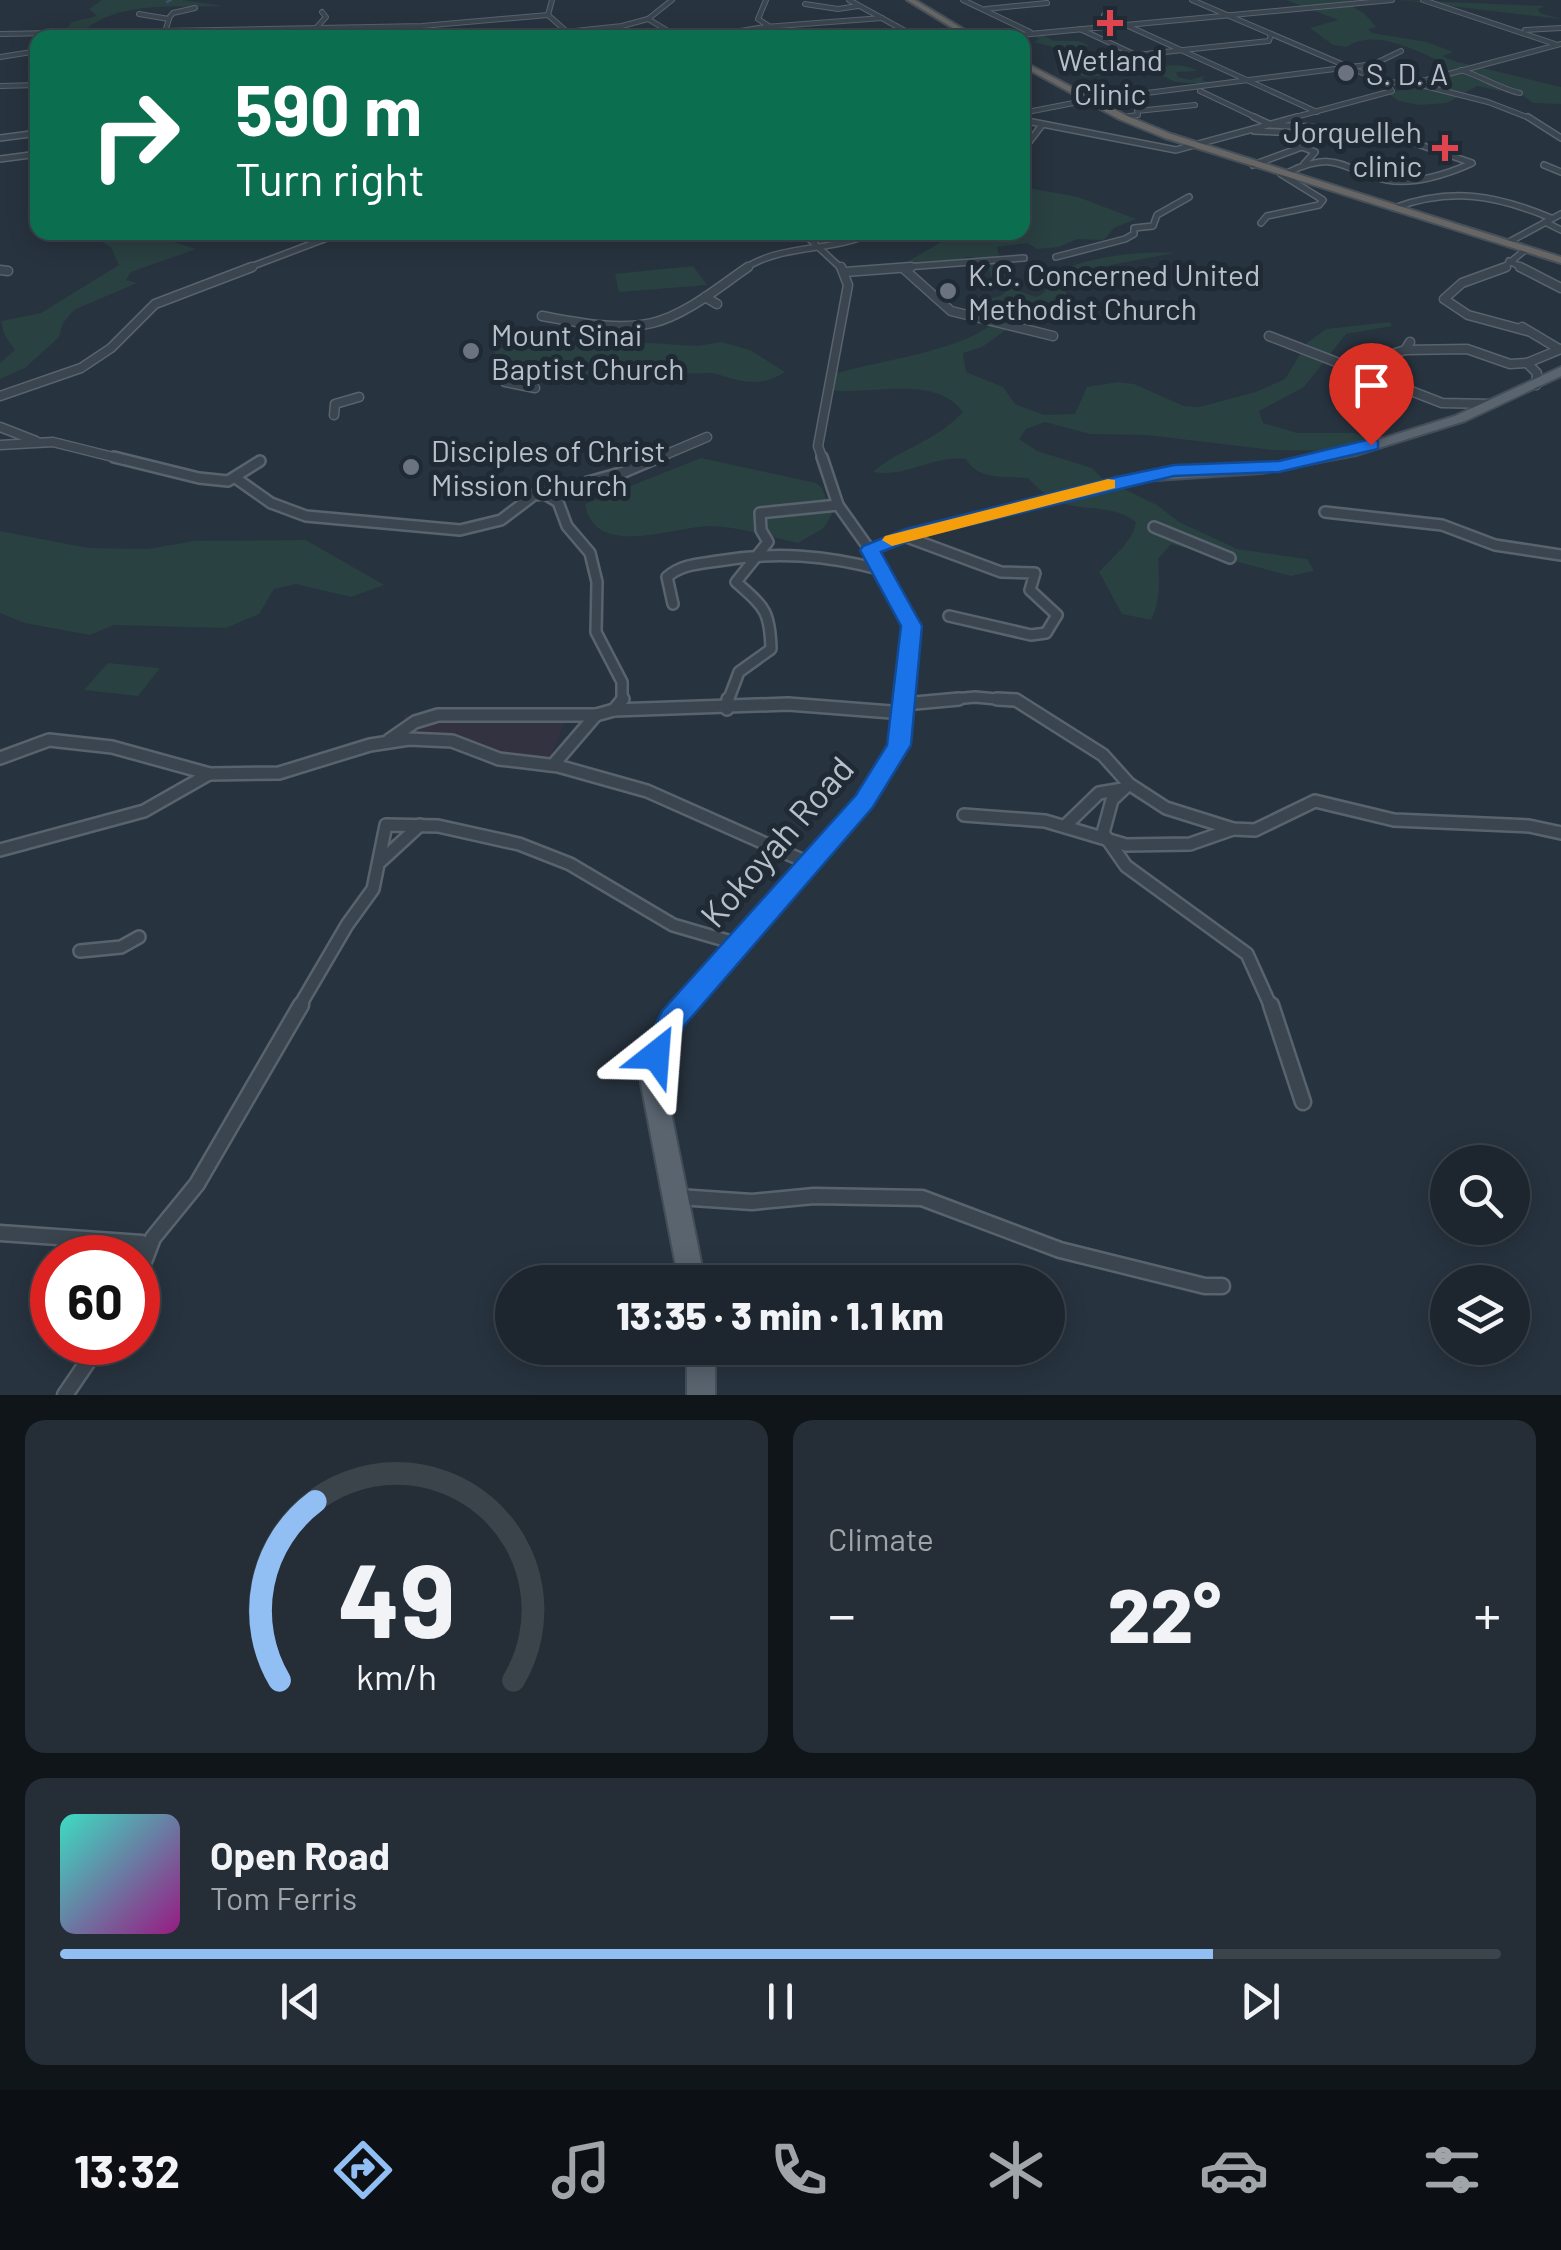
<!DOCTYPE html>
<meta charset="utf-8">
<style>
body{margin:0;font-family:Barlow,sans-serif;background:#252e37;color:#f1f3f6;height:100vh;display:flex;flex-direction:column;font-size:38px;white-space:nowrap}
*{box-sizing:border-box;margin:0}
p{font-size:32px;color:#a0a5aa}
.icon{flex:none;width:55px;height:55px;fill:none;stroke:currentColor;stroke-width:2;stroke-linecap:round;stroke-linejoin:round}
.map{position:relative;height:1395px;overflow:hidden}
.panel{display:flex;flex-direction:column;gap:25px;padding:25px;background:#10151a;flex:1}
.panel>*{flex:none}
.top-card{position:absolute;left:30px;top:30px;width:1000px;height:210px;border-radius:20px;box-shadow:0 5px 25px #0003,0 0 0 2px #3b434b;background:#0b6e4f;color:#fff;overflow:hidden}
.tools{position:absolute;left:1430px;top:1145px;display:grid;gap:20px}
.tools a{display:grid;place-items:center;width:100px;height:100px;border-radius:50%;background:#1d262f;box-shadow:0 5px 25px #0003,0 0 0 2px #3b434b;font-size:50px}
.speed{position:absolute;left:30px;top:1235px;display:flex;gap:20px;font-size:50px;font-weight:700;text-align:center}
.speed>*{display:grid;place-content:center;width:130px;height:130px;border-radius:50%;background:#1d262f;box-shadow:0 5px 25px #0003,0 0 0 2px #3b434b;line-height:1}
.speed .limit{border:15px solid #d22;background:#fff;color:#111}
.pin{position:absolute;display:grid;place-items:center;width:85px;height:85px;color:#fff;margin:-102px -42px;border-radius:50% 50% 50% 0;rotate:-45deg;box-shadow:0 0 10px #0007}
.pin .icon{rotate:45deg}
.me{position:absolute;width:110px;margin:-55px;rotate:28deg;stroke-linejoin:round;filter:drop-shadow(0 0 8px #0008)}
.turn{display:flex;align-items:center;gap:35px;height:210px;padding:0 40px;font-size:45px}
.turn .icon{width:130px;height:130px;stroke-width:2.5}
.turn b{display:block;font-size:70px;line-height:85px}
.big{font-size:75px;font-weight:800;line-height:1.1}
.panel .widget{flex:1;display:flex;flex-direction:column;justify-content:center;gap:15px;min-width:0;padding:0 35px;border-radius:20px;background:#252e37}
.panel .dial{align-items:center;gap:0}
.dial svg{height:260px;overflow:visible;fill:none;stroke:#3b434b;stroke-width:7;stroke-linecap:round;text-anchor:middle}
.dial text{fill:#f1f3f6;stroke:none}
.song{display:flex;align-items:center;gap:30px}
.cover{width:120px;height:120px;border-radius:15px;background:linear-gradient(135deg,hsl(170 70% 55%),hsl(310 70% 35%))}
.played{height:10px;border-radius:5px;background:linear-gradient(90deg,#92bff3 80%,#3b434b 80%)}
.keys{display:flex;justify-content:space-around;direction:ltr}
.heat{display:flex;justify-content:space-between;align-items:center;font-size:55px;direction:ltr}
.panel .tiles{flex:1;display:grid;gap:25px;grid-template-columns:1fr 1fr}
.widget:last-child{grid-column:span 2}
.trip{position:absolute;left:495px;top:1265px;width:570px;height:100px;border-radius:50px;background:#1d262f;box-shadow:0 5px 25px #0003,0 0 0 2px #3b434b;font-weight:800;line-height:100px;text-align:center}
.menu{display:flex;height:160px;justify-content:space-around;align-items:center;background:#0c0f13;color:#a0a5aa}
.menu .icon{width:70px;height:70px}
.menu .selected{color:#92bff3}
.menu b{font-size:45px;color:#f1f3f6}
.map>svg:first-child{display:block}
.medical{fill:#333240}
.green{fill:#2a4141}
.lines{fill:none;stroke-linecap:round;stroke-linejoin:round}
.stream{stroke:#3d5267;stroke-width:2.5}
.minor-far5-casing{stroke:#58636d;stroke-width:6}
.minor-far4-casing{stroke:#58636d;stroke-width:8}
.minor-far3-casing{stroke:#58636d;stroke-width:11}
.minor-far2-casing{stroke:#58636d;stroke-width:14}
.minor-far1-casing{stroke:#58636d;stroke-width:16}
.minor-casing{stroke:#58636d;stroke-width:19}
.primary-casing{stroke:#444e58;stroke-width:4}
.trunk-casing{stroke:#45505a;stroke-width:4}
.minor-far5{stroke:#3b454f;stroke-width:4}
.minor-far4{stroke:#3b454f;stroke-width:5}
.minor-far3{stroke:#3b454f;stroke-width:8}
.minor-far2{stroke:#3b454f;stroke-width:9}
.minor-far1{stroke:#3b454f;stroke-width:11}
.minor{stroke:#3b454f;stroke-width:14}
.primary{fill:#59646f;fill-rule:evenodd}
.trunk{fill:#676664;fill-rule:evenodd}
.route{fill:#1a73e8;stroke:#114b97;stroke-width:2.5}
.slow{fill:#f59e0b}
.health-dot{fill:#e0444e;stroke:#1f2a34;stroke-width:4}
.worship-dot{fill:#6b7280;stroke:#1f2a34;stroke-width:4}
.labels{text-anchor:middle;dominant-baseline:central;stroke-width:10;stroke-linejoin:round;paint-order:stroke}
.far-poi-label{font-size:30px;fill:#b7c0ca;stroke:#1f2a34;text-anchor:start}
.street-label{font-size:35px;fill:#b7c0ca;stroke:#1f2a34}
</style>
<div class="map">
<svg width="1561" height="1395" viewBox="0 0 1561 1395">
<rect width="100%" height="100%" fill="#27333f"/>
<path class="medical" d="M405,714L565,721L549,762L482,755L449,739H397Z"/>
<g class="green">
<path d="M102,0H182L223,6C177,8 120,0 85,30L86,37L63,33L72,22L97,16L89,9Z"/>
<path d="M1286,0H1352L1350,5L1365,14L1376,27L1368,29L1372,33L1427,42L1453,52L1442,56L1454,61L1561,87V104L1533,103L1522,95L1477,86L1447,103L1420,105L1399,101L1389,94L1437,76L1430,68L1440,67V61C1414,50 1374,28 1347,47L1333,45L1310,28L1338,20Z"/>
<path d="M1399,0L1545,6L1538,9L1540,13L1561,19Z"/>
<path d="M1042,35L1054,41H1079L1088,45L1084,51L1087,54C1107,56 1123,66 1143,67C1164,67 1180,61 1198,71L1176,72L1178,77L1190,80L1204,76L1202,80L1212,84L1175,82L1152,71L1112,64L1077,67L1091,74H1117L1085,77L1069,69L1073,59L1056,48L1034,42L1039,39L1036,36Z"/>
<path d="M1023,187L1078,197L1136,219L1114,228L1104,240L1077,239L1059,247L1037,249L1027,243L997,247L999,255L1012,267L1016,290L1036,297C1050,292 1051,277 1064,270C1089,256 1145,251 1174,253L1090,269L1066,288L1067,304L1016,323L982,347L963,353L966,372L1003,387L1015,404L1044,415L1075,414L1087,387L1118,382L1134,384L1184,406L1199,407L1256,392L1285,379L1307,343L1326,329L1390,322L1392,326L1346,334L1304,387L1259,411L1263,423L1297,433H1354L1376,442L1345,451L1272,450L1147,435L1090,434L1045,422L1026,429L1019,439L1037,451L1092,468L1103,479L1157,505L1179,522L1237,549L1307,559L1314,571L1291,576L1171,544L1158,559C1159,580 1161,600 1151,620L1122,614L1099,572C1113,556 1132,543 1136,522C1102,496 1068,524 1028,478C1006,476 978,481 966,459C933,455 907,478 873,472C900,448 934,443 963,412C933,372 867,398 825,389L829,376C871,360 985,351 1006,308L991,302H969L1001,296L1009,288L991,276L985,258L967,257L932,267L900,266L957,233L1022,232Z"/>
<path d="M86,233H158L157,237L196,249L131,272L126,280L137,283L74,310L63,323L59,337L25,368L0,379V363L15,350L4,334L1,321L41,313L119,265L111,247Z"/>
<path d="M693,266L707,285L619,292L615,274Z"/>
<path d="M721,342L750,350L785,372C761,388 740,382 714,373L553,376L528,375L497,365L494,348L649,343L697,346Z"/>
<path d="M701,458L816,483L822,488L832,514L824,528L798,543C771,537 742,528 714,526C675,525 595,561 585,504Z"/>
<path d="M0,531L88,548L148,549L194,541L306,540L384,585L351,597L296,584L274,589L259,614L226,628L114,625L90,635L25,623L0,613Z"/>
<path d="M108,663L160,668L138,696L84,690Z"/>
</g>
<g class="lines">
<path class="stream" d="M167,2L171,0"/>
<defs>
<g id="minor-far5">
<path d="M552,0L548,15L574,38"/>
<path d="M766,0L758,19L787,38"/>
<path d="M849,0L918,38"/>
<path d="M963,0L1030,32"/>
<path d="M1192,0L1386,83"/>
<path d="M1423,0L1555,44"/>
<path d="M805,4L838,9L858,6"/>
<path d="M986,9L1047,3"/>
<path d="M139,14L169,19L163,38"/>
<path d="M1104,15L1317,112"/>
<path d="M168,19L173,13L195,8"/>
<path d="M648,19L680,38"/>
<path d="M1080,29L1136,55L1269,41L1271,34"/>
<path d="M1525,30L1561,28"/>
<path d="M0,34L422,26L548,15"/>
<path d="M307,38L326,17L322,12"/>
<path d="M509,38L622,26L648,19L672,0"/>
<path d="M698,38L765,27L882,18"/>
<path d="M988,38L1392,0"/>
<path d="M0,57L38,51"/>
<path d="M1461,70C1481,76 1503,90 1520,93"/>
<path d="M1417,84L1488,102L1532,119"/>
<path d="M0,86L38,85"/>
<path d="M1200,91L1259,119"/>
<path d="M1022,113L1084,101L1374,64L1401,51"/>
<path d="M1122,117L1138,115L1137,111L1195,105"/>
<path d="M1288,119L1392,91L1386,83L1426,80L1561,44"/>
</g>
<g id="minor-far4">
<path d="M1254,117L1271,125L1311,127"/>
<path d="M1528,117L1561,138"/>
<path d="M1022,120L1176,150L1297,117"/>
<path d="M1254,131L1302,133"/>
<path d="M0,138L38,133"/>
<path d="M1022,151L1042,125"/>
<path d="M0,159L38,154"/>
<path d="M1253,165L1302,147L1315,152L1304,164"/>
<path d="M1544,165L1561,172"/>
<path d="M1289,172C1340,148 1343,172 1387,180C1414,185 1448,174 1472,163L1412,142"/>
<path d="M1394,208C1451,187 1496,195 1551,218"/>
<path d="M1545,222L1561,230"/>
<path d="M1261,223L1267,216L1319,205L1323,200L1281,174"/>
<path d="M802,232L842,269"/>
<path d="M1507,243L1561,214"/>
<path d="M1056,257L1125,239L1134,234V228L1153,226L1157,215L1189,197"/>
<path d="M1509,261L1525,269"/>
<path d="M245,269L343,232"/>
<path d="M744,269C782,243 832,253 873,232"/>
<path d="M879,269L1024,258"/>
<path d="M1502,269L1525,250"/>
</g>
<g id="minor-far3">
<path d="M1506,267L1462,283L1444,299L1468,315L1527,331"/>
<path d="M1520,267L1561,288"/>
<path d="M904,269L951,311L1053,336"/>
<path d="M0,270L8,271"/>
<path d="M845,272L911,267"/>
<path d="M705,297L717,304"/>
<path d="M542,316C576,322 617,331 652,323C686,315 720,286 748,267"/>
<path d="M1522,327L1559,349"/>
<path d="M1269,336L1442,403L1491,404"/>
<path d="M1405,350L1467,349L1510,364L1527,363"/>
<path d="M1362,370L1374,360L1405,350L1410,342"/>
<path d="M501,377L505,382L535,388"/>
<path d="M1536,385L1537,373L1527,363L1561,349"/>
<path d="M0,396L81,368L111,348L155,304L252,267"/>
<path d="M334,415L335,404L359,397"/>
<path d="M0,427L36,441"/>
<path d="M0,445L53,442L125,460"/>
<path d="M653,460L707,437"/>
<path d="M823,460L818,446L848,285L841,267"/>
</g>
<g id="minor-far2">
<path d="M114,457L199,478L228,481L260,461"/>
<path d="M822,457L838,505L870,550"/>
<path d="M237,479L271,503L306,516L460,530L501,520L534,495L545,494L558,502L567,526L590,553L597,582L596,632L622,682V701"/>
<path d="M545,494L624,472L659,457"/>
<path d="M1325,512L1442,525L1495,545L1561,555"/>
<path d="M1154,527L1230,558"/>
<path d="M904,536L1001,572L1035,573L1030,590L1057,615L1046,633L1031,635L949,616"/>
<path d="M673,604L667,577C682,564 699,564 718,561C776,551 826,555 882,570"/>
<path d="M728,701L739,672L771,649C770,610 764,607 736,582L768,542L761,530L760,513L838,505"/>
<path d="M933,701L975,697L1018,701"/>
</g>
<g id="minor-far1">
<path d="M997,699L1016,700L1103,755L1129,784L1166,808L1233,829L1255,830L1315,801L1394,820L1529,826L1561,833"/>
<path d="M904,704L959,699"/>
<path d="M727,709L728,699"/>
<path d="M614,710L788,704L904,713"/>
<path d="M389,740L415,722L438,715H596"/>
<path d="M0,758L49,740L112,747L210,774L279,773L370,745L409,739L452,741L499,759L558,766L647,791L811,864"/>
<path d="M553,765L596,715L614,710L623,699"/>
<path d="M1129,784L1112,800L1103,833L1126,866L1247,954L1271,1007"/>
<path d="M964,815L1045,821L1126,845L1190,844L1233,829"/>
<path d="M1065,826L1099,793L1123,789"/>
<path d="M0,850L144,811L209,774"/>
<path d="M381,861L420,825"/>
<path d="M80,951L121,947L139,937"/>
<path d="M299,1007L347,925L373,889L386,825L438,826L519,844L570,864L673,925L738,944"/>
</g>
<g id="minor">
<path d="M1271,1005L1303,1102"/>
<path d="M678,1197L752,1202L814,1196L922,1198L1060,1250L1205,1286H1222"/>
<path d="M0,1233L142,1243L143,1274L138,1287"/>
<path d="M145,1259L153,1238L197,1184L301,1005"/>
<path d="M65,1395L101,1342"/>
</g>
<g id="primary">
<path d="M1561,367V376L1465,421L1356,455L1262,473L1141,481L918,536L879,552L920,626L908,745L872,806L672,1038L664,1078L705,1282H679L640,1078L650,1036L664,1013L858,796L890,745L904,626L862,550L865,547L908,530L1141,473L1262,465L1349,449L1455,416Z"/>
<rect x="687" y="1348" width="28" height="47"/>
</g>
<g id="trunk">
<path d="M907,0H915L978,38H969Z"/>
<path d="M1022,61L1125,115L1171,134L1561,257V263L1165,138L1119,119L1022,66Z"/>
</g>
</defs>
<use href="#minor-far5" class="minor-far5-casing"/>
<use href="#minor-far4" class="minor-far4-casing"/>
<use href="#minor-far3" class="minor-far3-casing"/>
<use href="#minor-far2" class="minor-far2-casing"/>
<use href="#minor-far1" class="minor-far1-casing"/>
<use href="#minor" class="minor-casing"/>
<use href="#primary" class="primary-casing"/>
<use href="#trunk" class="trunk-casing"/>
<use href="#minor-far5" class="minor-far5"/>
<use href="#minor-far4" class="minor-far4"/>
<use href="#minor-far3" class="minor-far3"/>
<use href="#minor-far2" class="minor-far2"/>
<use href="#minor-far1" class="minor-far1"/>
<use href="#minor" class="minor"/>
<use href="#primary" class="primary"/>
<use href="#trunk" class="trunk"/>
</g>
<path class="route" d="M1371,439L1378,441V449L1279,472L1174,476L920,537L881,552L922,626L911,745L873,807L684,1026L667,1063L656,1067L645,1063L641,1055L662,1011L856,795L887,745L901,626L860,550L863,546L906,529L1116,477L1174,465L1279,461Z"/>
<path class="slow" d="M1108,479L1115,480V488L892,546L882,540L885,536Z"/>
<g class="health-dot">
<path d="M1105 8h10v10h10v10h-10v10h-10v-10h-10v-10h10z"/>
<path d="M1440 133h10v10h10v10h-10v10h-10v-10h-10v-10h10z"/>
</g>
<g class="worship-dot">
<circle cx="1346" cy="73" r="10"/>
<circle cx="948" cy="291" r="10"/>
<circle cx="471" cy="351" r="10"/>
<circle cx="411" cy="467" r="10"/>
</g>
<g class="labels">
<g class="far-poi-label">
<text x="1110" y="59" text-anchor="middle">Wetland<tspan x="1110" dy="34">Clinic</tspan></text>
<text x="1366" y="73">S. D. A</text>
<text x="1422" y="131" text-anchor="end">Jorquelleh<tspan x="1422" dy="34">clinic</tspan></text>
<text x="968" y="274">K.C. Concerned United<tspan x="968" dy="34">Methodist Church</tspan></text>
<text x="491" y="334">Mount Sinai<tspan x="491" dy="34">Baptist Church</tspan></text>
<text x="431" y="450">Disciples of Christ<tspan x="431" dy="34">Mission Church</tspan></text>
</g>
<g class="street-label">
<text transform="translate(776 841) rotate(-49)">Kokoyah Road</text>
</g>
</g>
</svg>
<div class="tools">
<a><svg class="icon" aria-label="search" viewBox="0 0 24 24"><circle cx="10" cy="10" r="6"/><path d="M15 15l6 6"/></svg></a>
<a><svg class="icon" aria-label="layers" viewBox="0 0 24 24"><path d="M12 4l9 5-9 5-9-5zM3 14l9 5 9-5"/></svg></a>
</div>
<div class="speed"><div class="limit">60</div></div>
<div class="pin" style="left:1371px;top:445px;background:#d93025"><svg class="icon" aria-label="arrive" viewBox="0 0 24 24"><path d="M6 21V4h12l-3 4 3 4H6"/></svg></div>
<svg class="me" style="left:656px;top:1055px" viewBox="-20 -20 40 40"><path d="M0-17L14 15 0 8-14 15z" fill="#1a73e8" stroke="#fff" stroke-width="4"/></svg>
<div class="trip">13:35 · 3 min · 1.1 km</div>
<div class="top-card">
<div class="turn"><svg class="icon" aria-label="right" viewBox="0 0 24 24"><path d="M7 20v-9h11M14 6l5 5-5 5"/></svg><div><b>590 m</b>Turn right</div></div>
</div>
</div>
<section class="panel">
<div class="tiles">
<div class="widget dial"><svg viewBox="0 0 100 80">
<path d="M14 69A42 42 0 1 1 86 69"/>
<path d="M14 69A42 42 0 0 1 25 14" stroke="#92bff3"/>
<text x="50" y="56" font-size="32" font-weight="700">49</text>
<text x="50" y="72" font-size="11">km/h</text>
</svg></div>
<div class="widget"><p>Climate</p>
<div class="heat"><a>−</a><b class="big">22°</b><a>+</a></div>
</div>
<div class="widget">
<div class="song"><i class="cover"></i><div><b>Open Road</b><p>Tom Ferris</p></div></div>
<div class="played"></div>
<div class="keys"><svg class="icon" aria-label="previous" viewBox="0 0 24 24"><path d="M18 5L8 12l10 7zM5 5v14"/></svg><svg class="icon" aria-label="pause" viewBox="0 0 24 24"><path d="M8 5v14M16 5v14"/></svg><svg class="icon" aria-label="next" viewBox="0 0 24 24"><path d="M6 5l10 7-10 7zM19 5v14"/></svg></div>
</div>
</div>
</section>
<nav class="menu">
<b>13:32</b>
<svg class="icon selected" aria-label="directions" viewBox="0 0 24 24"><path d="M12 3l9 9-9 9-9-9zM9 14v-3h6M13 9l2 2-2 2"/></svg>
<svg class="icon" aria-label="music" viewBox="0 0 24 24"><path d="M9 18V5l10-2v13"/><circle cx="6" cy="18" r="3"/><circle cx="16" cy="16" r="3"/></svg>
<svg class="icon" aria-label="phone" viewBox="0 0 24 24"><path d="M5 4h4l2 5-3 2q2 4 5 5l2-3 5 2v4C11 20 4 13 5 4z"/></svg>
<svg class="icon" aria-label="climate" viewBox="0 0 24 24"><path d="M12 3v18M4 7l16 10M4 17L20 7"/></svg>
<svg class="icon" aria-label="car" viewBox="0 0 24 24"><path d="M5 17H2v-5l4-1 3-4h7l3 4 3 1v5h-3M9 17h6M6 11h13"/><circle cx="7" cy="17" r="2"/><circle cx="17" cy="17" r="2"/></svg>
<svg class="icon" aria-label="filters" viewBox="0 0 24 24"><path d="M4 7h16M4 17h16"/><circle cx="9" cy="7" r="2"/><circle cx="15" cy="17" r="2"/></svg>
</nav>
